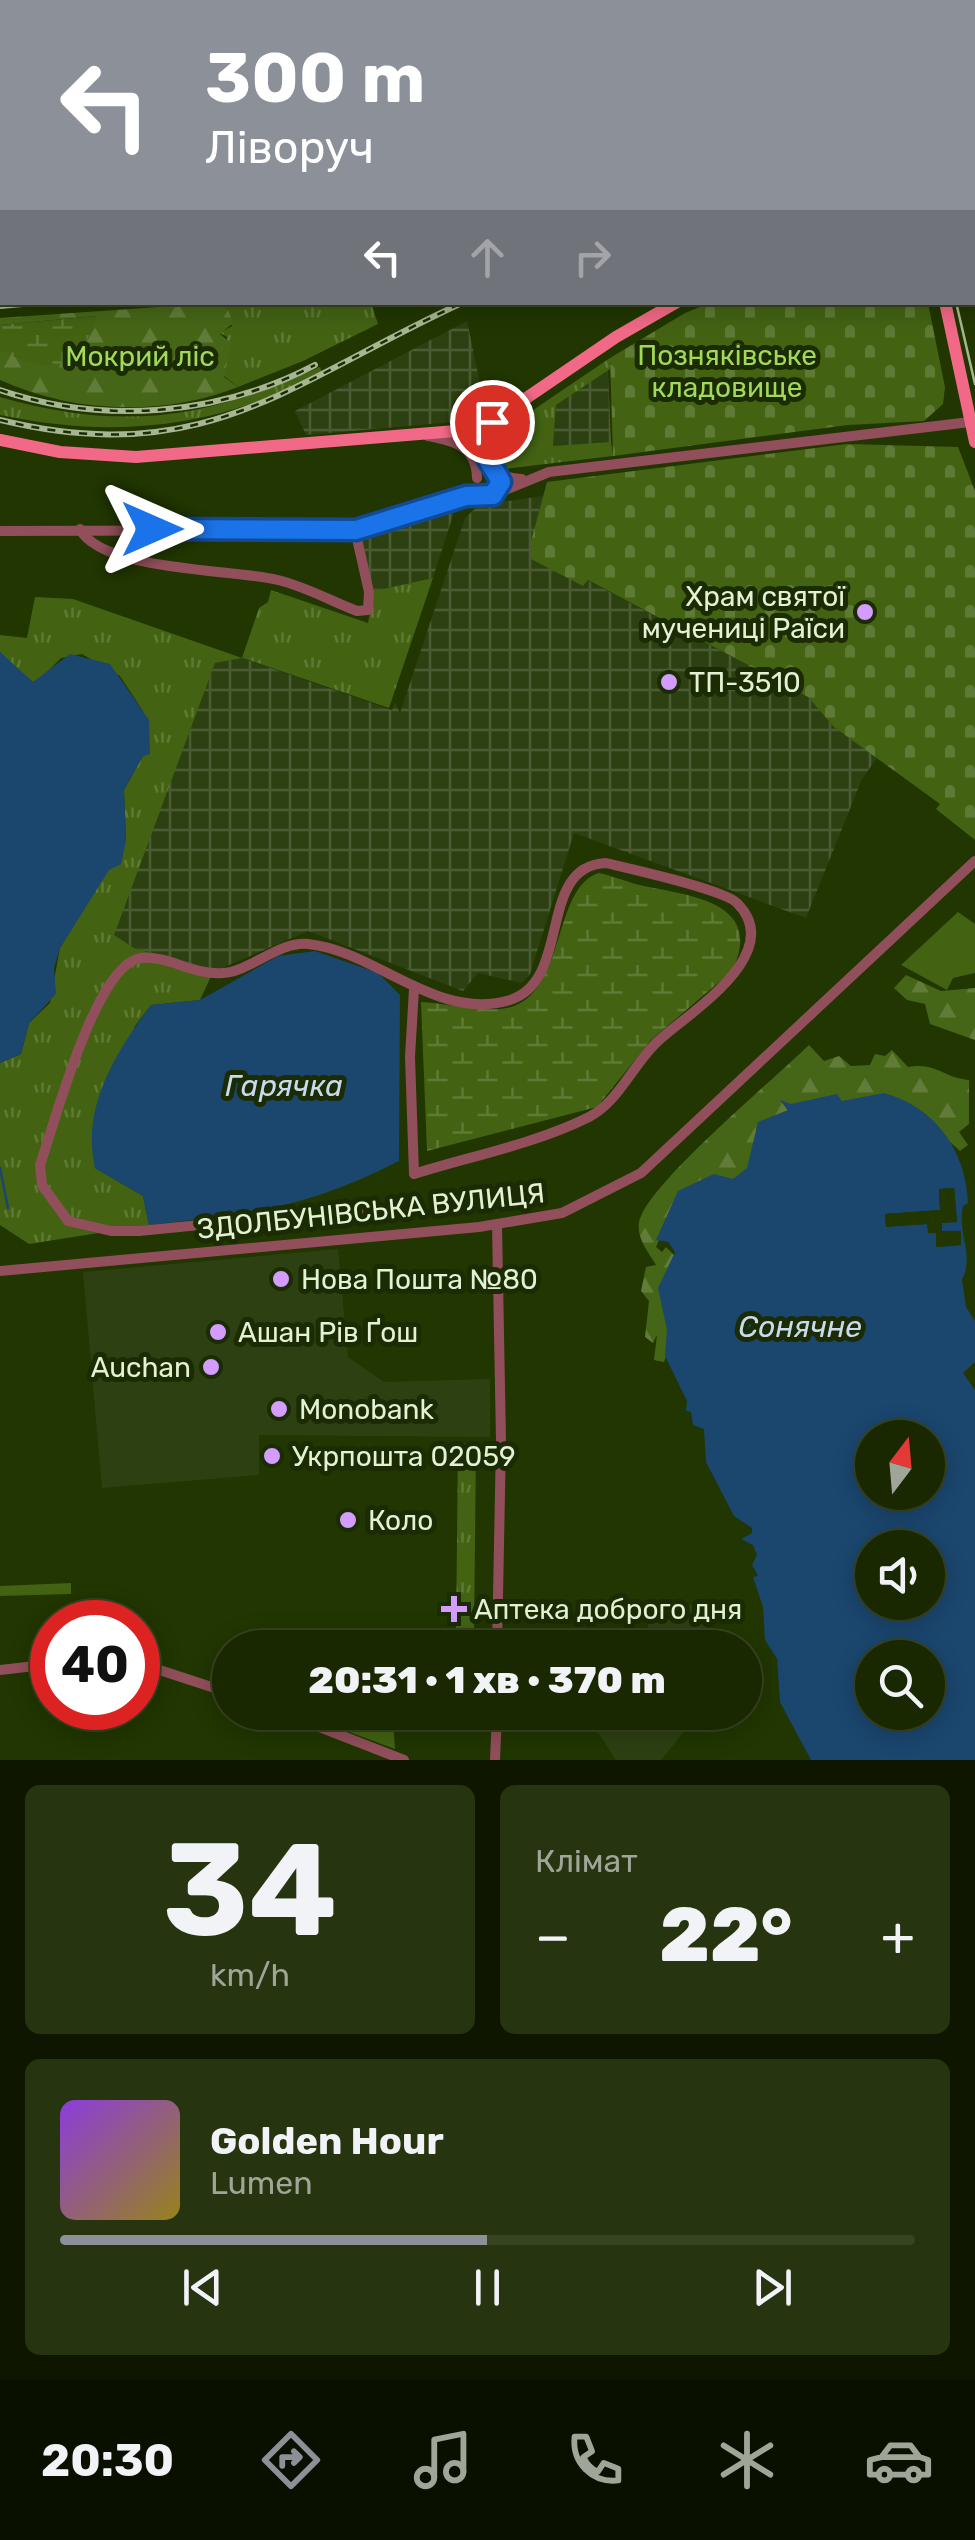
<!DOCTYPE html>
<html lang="uk">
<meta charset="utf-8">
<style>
body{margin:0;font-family:Rubik,sans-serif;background:#26340f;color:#f1f3f6;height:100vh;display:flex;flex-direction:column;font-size:38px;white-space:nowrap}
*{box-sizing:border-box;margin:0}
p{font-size:32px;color:#9fa699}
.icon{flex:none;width:55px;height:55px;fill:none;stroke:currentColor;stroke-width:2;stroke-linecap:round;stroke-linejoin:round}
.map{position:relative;height:1760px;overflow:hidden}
.details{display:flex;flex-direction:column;gap:25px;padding:25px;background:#0e1600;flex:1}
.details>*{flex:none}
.top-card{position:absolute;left:0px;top:0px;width:975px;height:305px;box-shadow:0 5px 25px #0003,0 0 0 2px #374422;background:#8c9099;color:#fff;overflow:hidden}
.needle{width:65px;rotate:16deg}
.tools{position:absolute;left:855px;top:1420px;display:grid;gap:20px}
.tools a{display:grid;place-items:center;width:90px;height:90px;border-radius:50%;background:#192800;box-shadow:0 5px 25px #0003,0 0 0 2px #374422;font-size:50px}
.speed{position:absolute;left:30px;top:1600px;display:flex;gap:20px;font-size:50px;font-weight:700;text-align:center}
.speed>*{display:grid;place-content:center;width:130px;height:130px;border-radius:50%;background:#192800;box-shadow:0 5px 25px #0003,0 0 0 2px #374422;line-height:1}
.speed .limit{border:15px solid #d22;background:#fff;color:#111}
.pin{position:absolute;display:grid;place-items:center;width:85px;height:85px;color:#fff;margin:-42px;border:5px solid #fff;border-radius:50%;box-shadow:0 2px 10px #0007}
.me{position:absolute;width:110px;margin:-55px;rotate:90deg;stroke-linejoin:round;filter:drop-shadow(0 0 8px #0008)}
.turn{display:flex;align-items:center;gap:35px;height:210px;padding:0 40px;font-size:45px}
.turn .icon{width:130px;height:130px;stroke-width:2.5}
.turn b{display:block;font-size:70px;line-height:85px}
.lanes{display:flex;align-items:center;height:95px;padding:0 40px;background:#0003;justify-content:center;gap:50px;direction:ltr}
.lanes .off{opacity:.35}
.big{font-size:75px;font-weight:800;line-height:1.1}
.details .tile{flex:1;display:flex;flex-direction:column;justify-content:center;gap:15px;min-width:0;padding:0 35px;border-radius:15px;background:#26340f}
.details .dial{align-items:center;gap:0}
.dial b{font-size:130px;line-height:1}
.song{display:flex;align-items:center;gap:30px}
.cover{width:120px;height:120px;border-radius:15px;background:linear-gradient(135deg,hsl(270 70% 55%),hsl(50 70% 35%))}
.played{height:10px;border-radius:5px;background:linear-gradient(90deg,#8c9099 50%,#374422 50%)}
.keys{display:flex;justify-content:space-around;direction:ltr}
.heat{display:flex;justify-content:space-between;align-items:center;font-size:55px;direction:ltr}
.details .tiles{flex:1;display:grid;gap:25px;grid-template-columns:1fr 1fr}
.tile:last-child{grid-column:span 2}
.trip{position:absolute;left:212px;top:1630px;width:550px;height:100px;border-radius:50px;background:#192800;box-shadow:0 5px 25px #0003,0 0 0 2px #374422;font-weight:800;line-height:100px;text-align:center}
.menu{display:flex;height:160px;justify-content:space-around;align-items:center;background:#0a1000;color:#9fa699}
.menu .icon{width:70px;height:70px}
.menu .current{color:#8c9099}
.menu b{font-size:45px;color:#f1f3f6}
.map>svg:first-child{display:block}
.built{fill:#2d4012}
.industrial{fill:url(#industrial-grid)}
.grass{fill:url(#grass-tufts)}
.forest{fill:url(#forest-firs)}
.wetland{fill:url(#wetland-marsh)}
.cemetery{fill:url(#cemetery-stones)}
.park{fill:#436313}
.water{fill:#1b466e;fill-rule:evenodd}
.pier{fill:#213600}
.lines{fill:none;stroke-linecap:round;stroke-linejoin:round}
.stream{stroke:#1b466e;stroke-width:2.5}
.river{stroke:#1b466e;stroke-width:14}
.minor{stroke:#914f5b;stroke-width:10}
.major{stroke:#f16986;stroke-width:12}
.tram{stroke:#a6b692;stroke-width:2.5}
.rail-casing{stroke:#a6b692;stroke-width:6}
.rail{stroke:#1b2b03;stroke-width:2.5;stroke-dasharray:8;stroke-linecap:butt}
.route-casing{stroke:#114b97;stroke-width:25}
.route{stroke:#1a73e8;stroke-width:18}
.poi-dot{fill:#d39cfd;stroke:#1b2b03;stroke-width:4}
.labels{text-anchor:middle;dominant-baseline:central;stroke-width:10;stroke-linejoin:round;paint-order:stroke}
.park-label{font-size:28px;fill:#a2d959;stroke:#1b2b03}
.poi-label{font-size:28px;fill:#e3f1d5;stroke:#1b2b03;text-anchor:start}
.street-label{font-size:28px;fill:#e3f1d5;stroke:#1b2b03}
.water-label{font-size:30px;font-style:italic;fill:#c8daee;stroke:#1b2b03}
</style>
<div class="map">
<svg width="975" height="1760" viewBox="0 0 975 1760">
<defs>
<pattern id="industrial-grid" width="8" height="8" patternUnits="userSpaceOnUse" patternTransform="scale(2.5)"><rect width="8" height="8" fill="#2d4012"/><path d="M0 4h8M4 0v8" fill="none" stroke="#4b5c34"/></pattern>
<pattern id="grass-tufts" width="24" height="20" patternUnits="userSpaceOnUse" patternTransform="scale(2.5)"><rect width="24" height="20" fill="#436313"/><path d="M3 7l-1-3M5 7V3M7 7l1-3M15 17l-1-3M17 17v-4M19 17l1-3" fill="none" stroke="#5e7a34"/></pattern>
<pattern id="forest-firs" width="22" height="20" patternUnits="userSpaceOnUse" patternTransform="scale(2.5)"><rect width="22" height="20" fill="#466617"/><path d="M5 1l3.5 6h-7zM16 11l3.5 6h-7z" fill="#617c38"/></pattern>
<pattern id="wetland-marsh" width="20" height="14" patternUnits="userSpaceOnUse" patternTransform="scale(2.5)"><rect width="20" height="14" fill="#436313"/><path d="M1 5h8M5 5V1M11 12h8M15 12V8" fill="none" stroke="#5e7a34"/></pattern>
<pattern id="cemetery-stones" width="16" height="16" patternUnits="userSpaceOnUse" patternTransform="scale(2.5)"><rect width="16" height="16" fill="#436313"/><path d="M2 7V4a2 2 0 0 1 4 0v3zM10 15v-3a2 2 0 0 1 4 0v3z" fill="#5e7a34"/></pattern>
</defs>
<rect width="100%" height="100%" fill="#213600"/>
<g class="built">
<path d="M338,1249L348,1357L384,1382L490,1379V1437L259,1435V1475L102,1488L83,1272Z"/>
<path d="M649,1605H700L713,1647H647Z"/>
<path d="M593,1713V1712L699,1713L661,1760H616L594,1726Z"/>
</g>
<g class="industrial">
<path d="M0,0H206L207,2H2V161Z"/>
<path d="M432,0H768L432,2Z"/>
<path d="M467,321L486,412L476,420L306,435L295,411Z"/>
<path d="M608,370L611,442L553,447L556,405Z"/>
<path d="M543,496L531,541L584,586L587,580L808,697L834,727L877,758L862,779L806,918L574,833L530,974L522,983L478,973L463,991L308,931L213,972L134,948L113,935L215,663L242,658L392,710L395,702L400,713L465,518L479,505Z"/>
<path d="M456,506L433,578L374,591L359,534Z"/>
</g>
<g class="grass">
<path d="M216,303H371L378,324L303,361L238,387L224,376L227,337L220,333L232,326Z"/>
<path d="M610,358V369L556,405L553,446L611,442L613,456L504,469L492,460L491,452L499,433Z"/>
<path d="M320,367L322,373C215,429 116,439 0,415V397C124,432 205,419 320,367Z"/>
<path d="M433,578L389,708L243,658L215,663L114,935L134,948L213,972L200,1000L151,1005L135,1026L95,1168L143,1196L149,1225L29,1244L0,1225V1063L21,1054L29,1023L50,1003L60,948L126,841L124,790L143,756V711L120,676L82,654L61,658L36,683L26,679L0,652V635L27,638L35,597L73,599L242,658L259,608L268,602L271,590L368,623L374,591Z"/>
<path d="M458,1443L476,1444L474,1635H456Z"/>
<path d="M421,1639L474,1640L473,1647H421Z"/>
<path d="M393,1721L395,1749L344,1730Z"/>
</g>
<g class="forest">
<path d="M216,303L228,310L233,323L220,334L231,343L224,377L238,387C162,417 73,413 0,380V350L43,365L96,316L0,325V318Z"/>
<path d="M906,975L941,991L975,988V1040L930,1024L925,1004L907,1000L894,988Z"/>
<path d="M809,1045L824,1061L839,1056L851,1066L870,1065L875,1054L885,1056L892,1050L908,1067C937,1062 943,1078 969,1080V1124L959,1132L968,1145L960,1151L930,1124L751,1173L738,1186L733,1178L728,1186L675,1201L656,1247L662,1252L666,1247L677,1258L672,1340L664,1362L654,1360L657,1335L653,1343L645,1337L649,1301L641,1291L646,1267L656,1265C647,1250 633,1234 641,1216C659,1175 772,1081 809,1045Z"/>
</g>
<g class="wetland">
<path d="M97,316C78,372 52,376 0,350V325Z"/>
<path d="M599,873C614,876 629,883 644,886C691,896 765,902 732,971L651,1040L597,1107L427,1151L421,1002C449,1003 488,1015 514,1006C566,987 553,887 599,873Z"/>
</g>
<g class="cemetery">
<path d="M712,302L928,303L945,387L943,404L924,421L848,425L613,456L610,358L685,313Z"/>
<path d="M847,444L958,447L975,491V840L936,809L940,804L834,727L808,697L588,580L583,586L531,559V541L547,482Z"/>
</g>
<g class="park">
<path d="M958,912L975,924V973L953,978L947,990L901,965Z"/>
<path d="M71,1583V1594L0,1596V1586Z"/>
</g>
<g class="water">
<path d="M0,652L33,682L70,654L110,664L149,720L150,754L143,756L124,790L126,841L121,864L109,870L60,948L54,968L56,994L29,1023L21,1054L0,1063Z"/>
<path d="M315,951L378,973L400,995L399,1161C308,1208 248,1214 149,1225L143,1196L95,1168C81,1107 116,1052 151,1005L200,1000L278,956Z"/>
<path d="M884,1093C935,1107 966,1150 968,1203L963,1206C957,1235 975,1253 962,1280L966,1307L975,1321V1362L963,1373L975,1390V1760H811L780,1702L777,1659L765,1640L763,1607L753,1577L758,1576L752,1565L757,1555L753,1545L741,1539L752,1533V1528L734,1516L706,1462L704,1429L693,1425L691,1412L686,1411L687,1401L665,1356L667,1330L658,1288L675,1252L668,1242L656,1240L678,1191L714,1174L733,1179L747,1168L758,1122L788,1110L780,1100L791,1104L837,1094L842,1101ZM954,1188L957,1221L941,1223L942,1232L956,1234L961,1245L936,1247V1233L927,1224L886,1226L885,1214L940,1210L939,1189ZM872,1438H928V1492H872ZM872,1548H928V1602H872ZM872,1658H928V1712H872Z"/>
</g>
<path class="pier" d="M954,1188L957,1222L942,1223V1231H961V1245L936,1247V1233H928L927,1224L886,1227L885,1214L940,1210L939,1189Z"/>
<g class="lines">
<path class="stream" d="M0,1168L8,1208"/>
<path class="river" d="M805,2L806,0"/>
<g class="minor">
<path d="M219,0L220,2"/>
<path d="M420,0V2"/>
<path d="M780,2L781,0"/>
<path d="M491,422C479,453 484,477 522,479"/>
<path d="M428,436C456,442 476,446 477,478"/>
<path d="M80,529C101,571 233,569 278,580C304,586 331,601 357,611L368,610L369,592L355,530"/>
<path d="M0,531L355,530L466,496L493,495L549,472L970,422"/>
<path d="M361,1209L139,1231H111L68,1221L42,1185L40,1165C54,1125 96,963 141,958C168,955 195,976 223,973C251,971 279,941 308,944C377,951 436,1022 510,1000C573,980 536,866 606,863C630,869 723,889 737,903C789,955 683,1016 655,1044C632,1067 617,1103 589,1117C535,1144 471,1156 414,1174L410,1057L414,989"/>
<path d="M497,1225L501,1441L497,1648"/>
<path d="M0,1271L479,1227L562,1213L641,1173L975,861"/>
<path d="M138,1663L230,1693"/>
<path d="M0,1670L52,1664"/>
<path d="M281,1712L404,1760"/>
<path d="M495,1760L497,1712"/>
</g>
<g class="major">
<path d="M881,0V2"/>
<path d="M890,0L891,2"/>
<path d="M972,237H975"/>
<path d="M972,251L975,253"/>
<path d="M945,302L975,442"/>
<path d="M0,440L60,452L136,457L468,430L491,422L616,337L677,302"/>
</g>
<g class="tram">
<path d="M906,0L907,2"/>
<path d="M956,302L975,384"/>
</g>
<defs>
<g id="rail">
<path d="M972,165L975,164"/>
<path d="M0,194L2,195"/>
<path d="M972,208L975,207"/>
<path d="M972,225H975"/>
<path d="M0,289H2"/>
<path d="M0,306L45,302"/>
<path d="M0,390C103,425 218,416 315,365"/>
<path d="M0,420C207,470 291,381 464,302"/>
</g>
</defs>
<use href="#rail" class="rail-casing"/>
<use href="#rail" class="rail"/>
</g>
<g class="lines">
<defs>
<path id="route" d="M152,529L356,530L466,496L493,495L501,482C487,453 477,459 492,422"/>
</defs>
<use href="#route" class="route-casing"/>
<use href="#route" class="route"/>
</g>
<g class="poi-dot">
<circle cx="865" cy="612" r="10"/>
<circle cx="669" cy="682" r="10"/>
<circle cx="281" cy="1279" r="10"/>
<circle cx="218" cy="1332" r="10"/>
<circle cx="211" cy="1367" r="10"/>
<circle cx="279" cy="1409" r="10"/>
<circle cx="272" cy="1456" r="10"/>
<circle cx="348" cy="1520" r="10"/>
<path d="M449 1594h10v10h10v10h-10v10h-10v-10h-10v-10h10z"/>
</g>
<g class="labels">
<g class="park-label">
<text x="727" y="355">Позняківське<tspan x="727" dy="32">кладовище</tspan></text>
<text x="140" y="356">Мокрий ліс</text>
</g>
<g class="poi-label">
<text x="845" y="596" text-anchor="end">Храм святої<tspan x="845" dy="32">мучениці Раїси</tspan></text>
<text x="689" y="682">ТП-3510</text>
<text x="301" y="1279">Нова Пошта №80</text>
<text x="238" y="1332">Ашан Рів Ґош</text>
<text x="191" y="1367" text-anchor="end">Auchan</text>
<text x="299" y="1409">Monobank</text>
<text x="292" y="1456">Укрпошта 02059</text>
<text x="368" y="1520">Коло</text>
<text x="474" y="1609">Аптека доброго дня</text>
</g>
<g class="street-label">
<text transform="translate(371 1211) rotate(-6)">ЗДОЛБУНІВСЬКА ВУЛИЦЯ</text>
</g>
<g class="water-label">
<text x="284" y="1086">Гарячка</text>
<text x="800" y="1327">Сонячне</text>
</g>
</g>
</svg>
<div class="tools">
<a><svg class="needle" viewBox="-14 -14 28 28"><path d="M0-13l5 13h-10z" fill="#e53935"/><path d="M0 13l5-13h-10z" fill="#9fa699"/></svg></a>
<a><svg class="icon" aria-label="sound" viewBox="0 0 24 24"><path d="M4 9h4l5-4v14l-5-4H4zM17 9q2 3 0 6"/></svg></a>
<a><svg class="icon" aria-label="search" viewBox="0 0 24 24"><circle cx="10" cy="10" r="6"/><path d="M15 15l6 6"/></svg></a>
</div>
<div class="speed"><div class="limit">40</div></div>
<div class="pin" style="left:492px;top:422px;background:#d93025"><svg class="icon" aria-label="arrive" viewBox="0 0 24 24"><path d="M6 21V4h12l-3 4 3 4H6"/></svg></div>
<svg class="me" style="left:152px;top:529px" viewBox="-20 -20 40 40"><path d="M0-17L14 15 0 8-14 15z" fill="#1a73e8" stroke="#fff" stroke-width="4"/></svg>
<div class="trip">20:31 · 1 хв · 370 m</div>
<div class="top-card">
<div class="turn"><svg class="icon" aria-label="left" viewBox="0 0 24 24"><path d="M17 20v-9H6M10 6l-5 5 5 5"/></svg><div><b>300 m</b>Ліворуч</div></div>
<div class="lanes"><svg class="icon" aria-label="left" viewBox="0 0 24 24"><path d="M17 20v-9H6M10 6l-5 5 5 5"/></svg><svg class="icon off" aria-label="ahead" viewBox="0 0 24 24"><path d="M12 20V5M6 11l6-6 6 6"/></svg><svg class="icon off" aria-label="right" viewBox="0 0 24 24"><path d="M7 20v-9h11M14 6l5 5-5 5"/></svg></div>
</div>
</div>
<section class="details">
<div class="tiles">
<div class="tile dial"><b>34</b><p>km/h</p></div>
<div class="tile"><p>Клімат</p>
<div class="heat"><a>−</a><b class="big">22°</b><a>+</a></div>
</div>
<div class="tile">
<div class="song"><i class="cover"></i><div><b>Golden Hour</b><p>Lumen</p></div></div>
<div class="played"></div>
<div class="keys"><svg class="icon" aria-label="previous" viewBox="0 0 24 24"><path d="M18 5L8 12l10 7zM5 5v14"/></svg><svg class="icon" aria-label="pause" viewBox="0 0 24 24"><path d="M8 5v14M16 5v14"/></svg><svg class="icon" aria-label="next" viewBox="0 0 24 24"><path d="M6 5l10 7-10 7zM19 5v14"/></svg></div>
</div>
</div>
</section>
<nav class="menu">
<b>20:30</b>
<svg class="icon current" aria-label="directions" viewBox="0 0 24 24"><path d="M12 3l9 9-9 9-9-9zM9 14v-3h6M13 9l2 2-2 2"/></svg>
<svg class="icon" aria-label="music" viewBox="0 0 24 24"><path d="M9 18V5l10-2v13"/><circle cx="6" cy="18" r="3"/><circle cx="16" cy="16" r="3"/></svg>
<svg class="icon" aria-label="phone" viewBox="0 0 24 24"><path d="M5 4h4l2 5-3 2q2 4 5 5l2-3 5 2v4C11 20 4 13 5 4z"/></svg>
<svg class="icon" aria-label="climate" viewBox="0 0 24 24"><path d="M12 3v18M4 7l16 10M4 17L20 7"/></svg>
<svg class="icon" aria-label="car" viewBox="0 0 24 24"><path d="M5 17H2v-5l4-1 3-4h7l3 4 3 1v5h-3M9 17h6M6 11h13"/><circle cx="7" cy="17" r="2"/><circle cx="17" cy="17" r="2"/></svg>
</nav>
